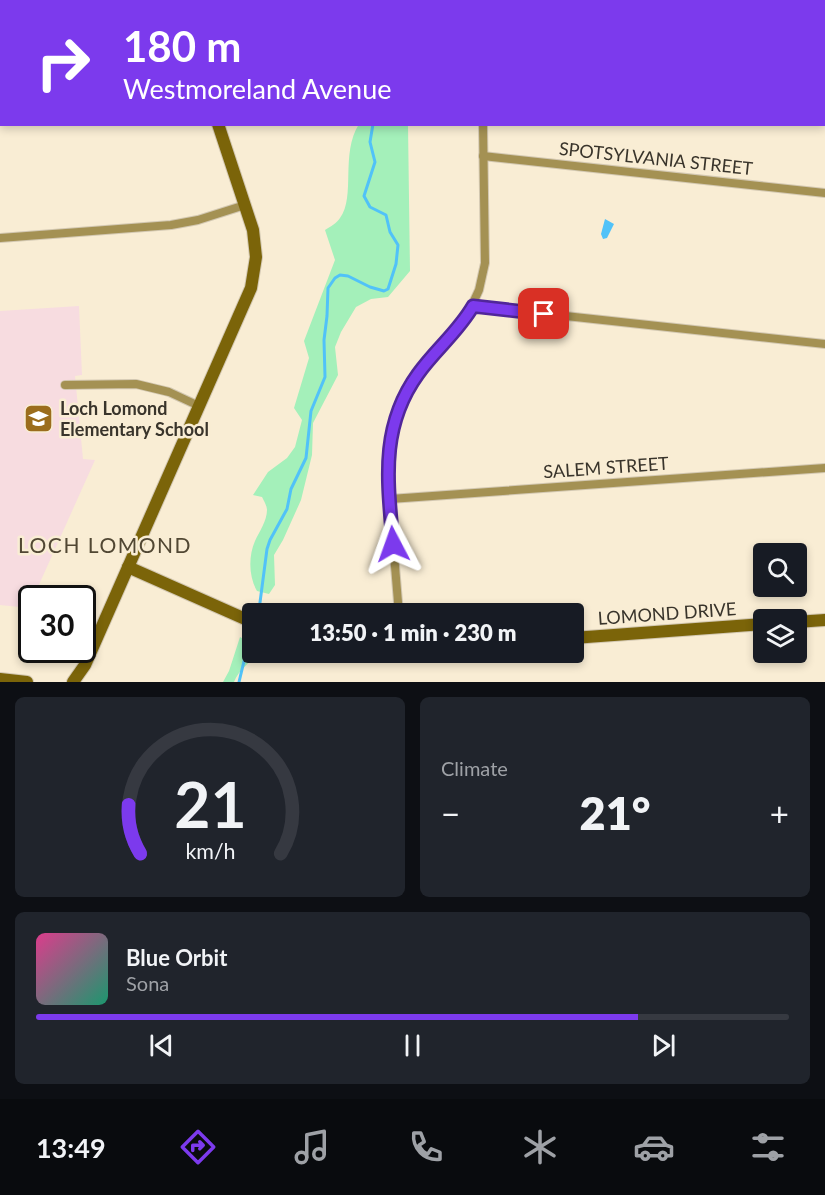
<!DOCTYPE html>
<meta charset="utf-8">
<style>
body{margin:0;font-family:Lato,sans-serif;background:#20242c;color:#f1f3f6;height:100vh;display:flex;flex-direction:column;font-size:22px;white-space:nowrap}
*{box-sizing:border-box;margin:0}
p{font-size:20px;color:#9ea1a6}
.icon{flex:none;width:33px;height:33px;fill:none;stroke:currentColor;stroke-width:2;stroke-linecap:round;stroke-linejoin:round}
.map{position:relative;height:682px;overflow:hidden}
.drawer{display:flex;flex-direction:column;gap:15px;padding:15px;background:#0d0f14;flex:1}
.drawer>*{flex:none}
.banner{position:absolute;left:0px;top:0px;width:825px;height:126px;box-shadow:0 3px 9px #0003;background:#7c3aed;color:#fff;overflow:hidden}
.fabs{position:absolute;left:753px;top:543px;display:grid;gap:12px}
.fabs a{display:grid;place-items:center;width:54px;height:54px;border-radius:6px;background:#171b24;box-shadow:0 3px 9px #0003;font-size:30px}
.speed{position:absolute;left:18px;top:585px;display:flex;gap:12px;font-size:30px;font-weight:700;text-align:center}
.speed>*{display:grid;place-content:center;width:78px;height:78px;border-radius:50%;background:#171b24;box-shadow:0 3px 9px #0003;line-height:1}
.speed .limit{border:3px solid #111;border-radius:9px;background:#fff;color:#111}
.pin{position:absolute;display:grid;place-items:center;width:51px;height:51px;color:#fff;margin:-26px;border-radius:12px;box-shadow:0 3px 9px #0006}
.me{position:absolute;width:66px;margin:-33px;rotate:356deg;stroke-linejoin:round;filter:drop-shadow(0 0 4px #0008)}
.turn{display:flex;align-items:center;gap:21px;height:126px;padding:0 24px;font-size:27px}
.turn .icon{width:78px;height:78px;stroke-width:2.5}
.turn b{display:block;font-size:42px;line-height:51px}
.big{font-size:45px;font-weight:800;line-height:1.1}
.drawer .card{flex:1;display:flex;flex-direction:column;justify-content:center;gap:9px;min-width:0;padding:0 21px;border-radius:9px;background:#20242c}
.drawer .dial{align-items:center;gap:0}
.dial svg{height:156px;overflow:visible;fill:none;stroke:#363941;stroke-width:7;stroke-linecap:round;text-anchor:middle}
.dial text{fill:#f1f3f6;stroke:none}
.song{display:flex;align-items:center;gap:18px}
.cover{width:72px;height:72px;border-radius:9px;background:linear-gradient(135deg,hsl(330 70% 55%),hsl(160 70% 35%))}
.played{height:6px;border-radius:3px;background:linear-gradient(90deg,#7c3aed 80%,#363941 80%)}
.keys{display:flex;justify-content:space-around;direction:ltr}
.heat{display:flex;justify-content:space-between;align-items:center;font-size:33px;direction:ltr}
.drawer .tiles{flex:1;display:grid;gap:15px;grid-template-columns:1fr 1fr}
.card:last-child{grid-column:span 2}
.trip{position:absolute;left:242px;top:603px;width:342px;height:60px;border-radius:6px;background:#171b24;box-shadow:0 3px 9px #0003;font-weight:800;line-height:60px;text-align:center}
.tabs{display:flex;height:96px;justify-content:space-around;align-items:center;background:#090b0e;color:#9ea1a6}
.tabs .icon{width:42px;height:42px}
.tabs .selected{color:#7c3aed}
.tabs b{font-size:27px;color:#f1f3f6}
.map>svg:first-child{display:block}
.education{fill:#f7dce0}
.green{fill:#a4f0ba}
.water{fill:#51c2f8}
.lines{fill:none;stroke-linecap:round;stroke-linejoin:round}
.stream{stroke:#51c2f8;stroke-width:3}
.street-casing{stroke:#d3c8b2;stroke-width:10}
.secondary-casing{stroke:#d3c8b2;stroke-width:14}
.street{stroke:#a49153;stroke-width:8}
.secondary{stroke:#7b6409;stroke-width:12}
.route-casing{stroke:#51269a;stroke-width:15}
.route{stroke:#7c3aed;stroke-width:10}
.labels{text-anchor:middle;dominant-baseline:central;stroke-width:5;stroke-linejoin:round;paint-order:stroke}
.street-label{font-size:18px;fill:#39342b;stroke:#f9edd4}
.poi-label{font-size:18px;font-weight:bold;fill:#39342b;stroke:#f9edd4;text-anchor:start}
.quarter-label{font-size:21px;letter-spacing:1.5px;fill:#514733;stroke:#f9edd4}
</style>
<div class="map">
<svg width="825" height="682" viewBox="0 0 825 682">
<rect width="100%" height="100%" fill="#f9edd4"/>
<path class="education" d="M79,306L82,375L75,376L83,459L95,460L33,598H32L29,608L0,605V311Z"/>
<g class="green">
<path d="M359,124L408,125L410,271L388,297L371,299L356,307L341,332L335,347L338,375L313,423L312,455L301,500L283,540L274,555L275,585L269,594L257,591C249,577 248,557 255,541C259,532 267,521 267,510C267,506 264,501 262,497L253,495L268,472L287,458L295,447L302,420L294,408L309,358L304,341L335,260L325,230C330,227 337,223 340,218C356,196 340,154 359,124Z"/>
<path d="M240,637L247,641H252V652L256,653C250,664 239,669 234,682H223L229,671Z"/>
</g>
<path class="water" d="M605,219L614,224L607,238L603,239L601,234Z"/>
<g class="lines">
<g class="stream">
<path d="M427,2L428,0"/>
<path d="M259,610L267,549L270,540L287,509L291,489L306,458L311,411L325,377L324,340L327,316L328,288L335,278L340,275L348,276L370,287L384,291L388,289L396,264L398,245L390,232L386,215L370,207L364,196L375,162L370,142L373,124"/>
<path d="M239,682L250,636"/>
</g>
<defs>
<g id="street">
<path d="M33,0V2"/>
<path d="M666,0L667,2"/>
<path d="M296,2V0"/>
<path d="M550,2L552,0"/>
<path d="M824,43L825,44"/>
<path d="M0,97L2,96"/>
<path d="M483,156L825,193"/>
<path d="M0,238L171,225L198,220L245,205"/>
<path d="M473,306L825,344"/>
<path d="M65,385L136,384L169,392L199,406"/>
<path d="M390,499L825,468"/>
<path d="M399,614L388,482L389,450L392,430L403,396L428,361L466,318L479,290L485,263L483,124"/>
</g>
<g id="secondary">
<path d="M176,0L177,2"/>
<path d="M128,567L252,622"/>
<path d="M796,622L825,620"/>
<path d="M573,638L764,624"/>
<path d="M0,679L27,682"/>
<path d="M73,682L85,665L251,288L256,257L253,230L218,124"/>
</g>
</defs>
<use href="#street" class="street-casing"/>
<use href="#secondary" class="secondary-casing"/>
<use href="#street" class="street"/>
<use href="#secondary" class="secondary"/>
</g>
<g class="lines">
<defs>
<path id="route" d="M393,544C388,483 379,428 418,374C435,350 458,332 473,306L544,314"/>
</defs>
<use href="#route" class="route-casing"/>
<use href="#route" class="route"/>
</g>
<defs>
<symbol id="school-square" viewBox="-11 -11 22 22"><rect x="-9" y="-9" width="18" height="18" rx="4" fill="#9b6d1d" stroke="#f9edd4"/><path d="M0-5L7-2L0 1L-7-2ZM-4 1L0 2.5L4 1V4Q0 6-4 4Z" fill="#fff"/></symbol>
</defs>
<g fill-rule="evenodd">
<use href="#school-square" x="22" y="402" width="33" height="33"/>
</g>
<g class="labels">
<g class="street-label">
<text transform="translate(656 158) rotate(6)">SPOTSYLVANIA STREET</text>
<text transform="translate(606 467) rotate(-4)">SALEM STREET</text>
<text transform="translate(667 613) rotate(-4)">LOMOND DRIVE</text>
</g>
<g class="poi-label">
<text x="60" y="408">Loch Lomond<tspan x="60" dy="21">Elementary School</tspan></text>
</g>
<g class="quarter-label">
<text x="105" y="544">LOCH LOMOND</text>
</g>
</g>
</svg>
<div class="fabs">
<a><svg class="icon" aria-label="search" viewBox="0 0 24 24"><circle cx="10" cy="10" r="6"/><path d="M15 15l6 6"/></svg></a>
<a><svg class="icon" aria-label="layers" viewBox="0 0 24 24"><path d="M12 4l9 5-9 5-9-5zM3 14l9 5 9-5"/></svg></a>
</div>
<div class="speed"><div class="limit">30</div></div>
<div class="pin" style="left:544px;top:314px;background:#d93025"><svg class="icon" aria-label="arrive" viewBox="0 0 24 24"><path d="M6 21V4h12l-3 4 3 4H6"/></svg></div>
<svg class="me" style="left:393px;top:544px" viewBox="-20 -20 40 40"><path d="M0-17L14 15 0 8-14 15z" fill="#7c3aed" stroke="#fff" stroke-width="4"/></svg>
<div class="trip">13:50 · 1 min · 230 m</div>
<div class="banner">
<div class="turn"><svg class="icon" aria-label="right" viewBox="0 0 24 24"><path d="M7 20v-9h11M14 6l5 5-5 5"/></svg><div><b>180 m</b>Westmoreland Avenue</div></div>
</div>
</div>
<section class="drawer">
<div class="tiles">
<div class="card dial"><svg viewBox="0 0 100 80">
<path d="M14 69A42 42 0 1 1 86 69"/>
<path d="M14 69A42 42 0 0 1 8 44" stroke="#7c3aed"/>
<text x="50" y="56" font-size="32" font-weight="700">21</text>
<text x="50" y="72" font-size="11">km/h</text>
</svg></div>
<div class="card"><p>Climate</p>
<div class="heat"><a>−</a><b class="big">21°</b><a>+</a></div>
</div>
<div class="card">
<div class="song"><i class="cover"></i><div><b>Blue Orbit</b><p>Sona</p></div></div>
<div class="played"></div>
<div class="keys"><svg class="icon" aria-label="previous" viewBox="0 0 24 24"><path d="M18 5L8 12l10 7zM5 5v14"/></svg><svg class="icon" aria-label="pause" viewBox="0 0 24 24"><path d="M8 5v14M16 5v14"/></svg><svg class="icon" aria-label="next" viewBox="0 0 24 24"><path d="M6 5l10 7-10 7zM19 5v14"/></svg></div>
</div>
</div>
</section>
<nav class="tabs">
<b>13:49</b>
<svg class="icon selected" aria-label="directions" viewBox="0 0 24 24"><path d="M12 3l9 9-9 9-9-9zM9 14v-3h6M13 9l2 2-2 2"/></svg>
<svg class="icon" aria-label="music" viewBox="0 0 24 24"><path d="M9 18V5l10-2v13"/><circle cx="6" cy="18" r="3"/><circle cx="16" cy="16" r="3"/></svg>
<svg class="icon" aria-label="phone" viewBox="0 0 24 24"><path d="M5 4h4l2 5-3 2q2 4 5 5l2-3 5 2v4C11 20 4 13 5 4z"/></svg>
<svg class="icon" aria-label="climate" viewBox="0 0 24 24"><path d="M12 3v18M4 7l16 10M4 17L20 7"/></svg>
<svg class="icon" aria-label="car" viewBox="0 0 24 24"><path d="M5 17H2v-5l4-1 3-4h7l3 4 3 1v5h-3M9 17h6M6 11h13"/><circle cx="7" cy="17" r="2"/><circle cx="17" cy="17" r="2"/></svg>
<svg class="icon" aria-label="filters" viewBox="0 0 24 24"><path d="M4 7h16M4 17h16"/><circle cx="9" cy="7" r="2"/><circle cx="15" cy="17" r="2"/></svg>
</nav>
